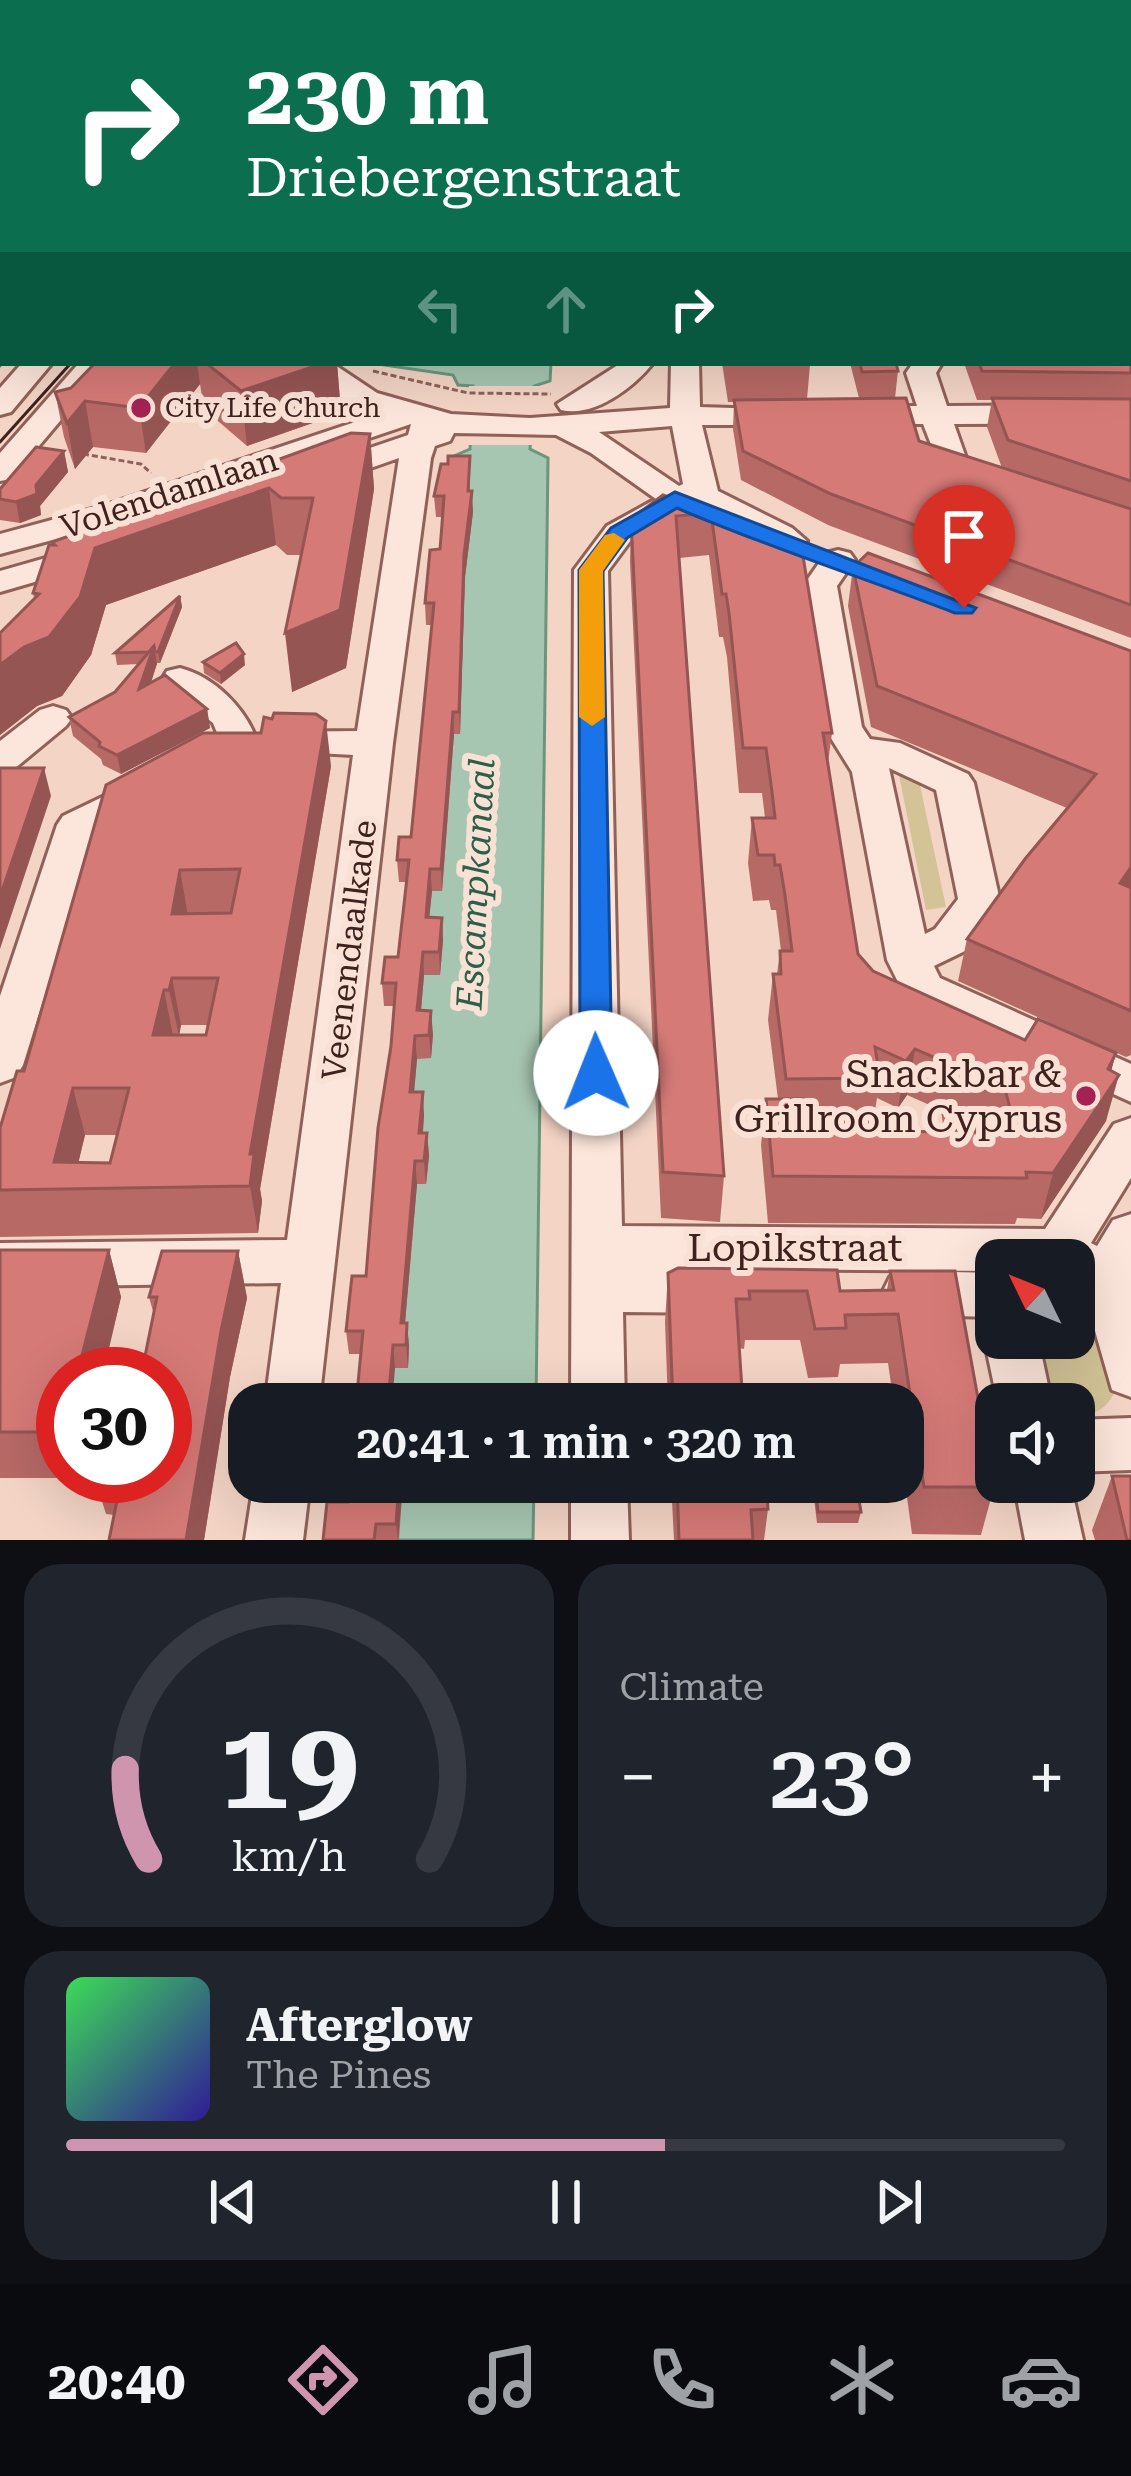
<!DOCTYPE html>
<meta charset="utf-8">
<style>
body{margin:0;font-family:"Roboto Serif",serif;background:#20242c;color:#f1f3f6;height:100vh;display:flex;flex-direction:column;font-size:45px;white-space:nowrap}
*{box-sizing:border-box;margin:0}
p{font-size:39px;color:#9ea1a6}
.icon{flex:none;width:66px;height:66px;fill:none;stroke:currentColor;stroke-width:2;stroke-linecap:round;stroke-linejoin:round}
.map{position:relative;height:1540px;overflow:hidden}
.panel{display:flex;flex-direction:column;gap:24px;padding:24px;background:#0d0f14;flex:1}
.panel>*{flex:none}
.banner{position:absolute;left:0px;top:0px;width:1131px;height:366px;box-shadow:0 12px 48px #0002;background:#0b6e4f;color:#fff;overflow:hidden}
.needle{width:78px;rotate:313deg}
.buttons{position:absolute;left:975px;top:1239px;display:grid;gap:24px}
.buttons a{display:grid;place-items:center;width:120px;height:120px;border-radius:24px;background:#171b24;box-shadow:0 12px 48px #0002;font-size:60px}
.speed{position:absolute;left:36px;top:1347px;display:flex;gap:24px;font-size:60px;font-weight:700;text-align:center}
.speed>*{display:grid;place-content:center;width:156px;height:156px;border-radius:50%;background:#171b24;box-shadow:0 12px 48px #0002;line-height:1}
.speed .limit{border:18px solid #d22;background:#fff;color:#111}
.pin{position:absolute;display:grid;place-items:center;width:102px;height:102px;color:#fff;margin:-123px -51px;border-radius:50% 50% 50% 0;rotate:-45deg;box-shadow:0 0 12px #0007}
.pin .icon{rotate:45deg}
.me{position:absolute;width:132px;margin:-66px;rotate:359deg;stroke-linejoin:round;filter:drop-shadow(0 0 9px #0008)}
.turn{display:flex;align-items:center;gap:42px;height:252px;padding:0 48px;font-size:54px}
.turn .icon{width:156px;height:156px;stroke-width:2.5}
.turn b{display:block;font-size:84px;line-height:102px}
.lanes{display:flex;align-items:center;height:114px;padding:0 48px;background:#0003;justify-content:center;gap:60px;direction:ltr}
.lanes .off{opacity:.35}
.big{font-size:90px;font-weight:600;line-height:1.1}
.panel .tile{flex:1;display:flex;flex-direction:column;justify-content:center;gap:18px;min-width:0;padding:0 42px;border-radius:36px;background:#20242c}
.panel .dial{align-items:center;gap:0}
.dial svg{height:312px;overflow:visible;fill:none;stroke:#363941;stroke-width:7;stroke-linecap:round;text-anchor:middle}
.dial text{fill:#f1f3f6;stroke:none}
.song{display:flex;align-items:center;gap:36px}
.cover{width:144px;height:144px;border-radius:18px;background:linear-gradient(135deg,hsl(130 70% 55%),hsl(250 70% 35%))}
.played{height:12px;border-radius:6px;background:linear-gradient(90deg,#cf95ae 60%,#363941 60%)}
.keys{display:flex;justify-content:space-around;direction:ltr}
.heat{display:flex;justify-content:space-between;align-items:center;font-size:66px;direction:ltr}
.panel .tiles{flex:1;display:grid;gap:24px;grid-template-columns:1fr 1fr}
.tile:last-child{grid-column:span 2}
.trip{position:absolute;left:228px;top:1383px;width:696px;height:120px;border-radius:36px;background:#171b24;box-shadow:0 12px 48px #0002;font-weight:600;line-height:120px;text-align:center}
.tab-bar{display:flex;height:192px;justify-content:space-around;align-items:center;background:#090b0e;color:#9ea1a6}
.tab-bar .icon{width:84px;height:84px}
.tab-bar .current{color:#cf95ae}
.tab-bar b{font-size:54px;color:#f1f3f6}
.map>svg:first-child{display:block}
.green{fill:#d3c397}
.water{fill:#a7c6b1;stroke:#6c967c;stroke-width:3}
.pier{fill:#f3d4c5}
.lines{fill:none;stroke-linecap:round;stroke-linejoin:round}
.minor-casing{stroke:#906158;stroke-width:6}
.path{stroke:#906158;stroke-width:3;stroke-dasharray:6 3;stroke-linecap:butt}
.minor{fill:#fce5da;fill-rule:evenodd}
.tram{stroke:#3f211e;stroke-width:3}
.wall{fill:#b76966;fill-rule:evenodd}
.shaded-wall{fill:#955553}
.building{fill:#d57a77;stroke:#955553;stroke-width:3;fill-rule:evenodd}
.route{fill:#1a73e8;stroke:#114b97;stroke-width:3}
.slow{fill:#f59e0b}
.poi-dot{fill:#a62255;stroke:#f9e1d6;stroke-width:4.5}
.labels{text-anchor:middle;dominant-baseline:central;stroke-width:12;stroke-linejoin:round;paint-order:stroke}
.far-poi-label{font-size:27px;fill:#3f211e;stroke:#f9e1d6;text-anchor:start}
.street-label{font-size:33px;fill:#3f211e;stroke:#f9e1d6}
.water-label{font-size:36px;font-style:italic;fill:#2c6049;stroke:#f9e1d6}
.near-poi-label{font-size:39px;fill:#3f211e;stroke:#f9e1d6;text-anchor:end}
.near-street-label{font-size:39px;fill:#3f211e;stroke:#f9e1d6}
</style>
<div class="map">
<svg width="1131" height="1540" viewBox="0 0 1131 1540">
<rect width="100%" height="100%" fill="#f3d4c5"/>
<g class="green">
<path d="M899,775L918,776L946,907L926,910Z"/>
<path d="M1074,1314L1094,1326L1116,1390C1106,1409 1096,1416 1074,1414V1404H1051L1029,1338H1074Z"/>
</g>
<g class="water">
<path d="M371,363H551L550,381L534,386L530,449L548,458L536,1404H357L454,456L470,449L473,386L458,385L453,375Z"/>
<path d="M350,1482H534L533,1540H346Z"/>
</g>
<path class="pier" d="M469,386H547L539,390L536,445H467Z"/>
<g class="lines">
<defs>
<g id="minor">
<path d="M364,0H385L362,3Z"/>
<path d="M406,0H427L404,3Z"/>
<path d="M1131,74V88L1128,89V75Z"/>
<path d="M1131,160V174L1128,175V161Z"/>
<rect x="1128" y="190" width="3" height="15"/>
<path d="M22,363H52L11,412L0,415V388Z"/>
<path d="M79,363H109L11,479L0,481V453Z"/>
<path d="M621,363H653C634,387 594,418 561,410L557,404Z"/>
<path d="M671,363H699L700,407L793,410L797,416L793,422L782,425H702L718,491L792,528L807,541L790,551L708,513L695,519L678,513L631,540L608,571L622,1226L1045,1229L1114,1124L1131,1118V1178L1091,1243L1097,1246L1113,1220L1131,1214V1397L1112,1390L1083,1289L1074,1284V1260H996V1271L719,1269L736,1275L744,1291L736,1307L718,1313L623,1312L625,1404H571L574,570L607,526L656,499L591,453L556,435L454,433L450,441L435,446L431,458L393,743L319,1404H265L281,1283L0,1287V1243L287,1240L353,755L263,750L258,741L263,732L357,731L399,458L325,484L309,474L314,467L408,435L411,424L127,520L0,554V534L103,506L379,414L338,397L313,373L318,367H338L377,393L451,414L530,418L670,408ZM672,426L683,484L679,486L599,432Z"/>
<path d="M913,363H942L936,373L947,406L1131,405V423L954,424L966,458L1000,478L984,488L941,470L923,424H859L844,415L859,406H917L906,373Z"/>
<path d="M88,546L105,556L100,563L0,592V571Z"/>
<path d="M838,550L850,553L855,560L837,586L862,727L870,739L900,743L968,774L974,783L1000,901L965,951L934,966L940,978L1131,1064V1102L907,1000L887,960L852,772L824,727L803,586L826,553ZM889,768L936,790L958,899L935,929L925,934Z"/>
<path d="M180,668C215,677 246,709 257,741L252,750H224L213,723L167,687L162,679L167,671Z"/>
<path d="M53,706L66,710L72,718L66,726L14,769L0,772V741L40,710Z"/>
<path d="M146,776L160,780L166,789L160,798L95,833L23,1065L16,1077L0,1083V996L57,825L63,816Z"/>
<path d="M908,1271L996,1273V1317L908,1315L890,1309L882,1293L890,1277Z"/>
<path d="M996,1320V1338H1038L1052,1404H998L984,1338Z"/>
<path d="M1131,1418V1470L1074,1472V1420Z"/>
<path d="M254,1482H310L303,1540H245Z"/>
<path d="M571,1482H627L629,1540H571Z"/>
<path d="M1014,1482H1070L1083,1540H1025Z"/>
</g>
</defs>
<use href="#minor" class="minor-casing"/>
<g class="path">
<path d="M373,371L468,393L551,394"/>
<path d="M83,454L141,464L151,473"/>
</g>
<use href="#minor" class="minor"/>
<path class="tram" d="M0,442L71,363"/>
</g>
<g class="wall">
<path d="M0,0L3,3V278L0,263Z"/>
<path d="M417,0H1131L1128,3H415Z"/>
<path d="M1128,199L1131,204V638L828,525L741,480L733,429L734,402H728L722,363H816V365H810L807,399L859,398L850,363H896L898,371L895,398L919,441L1002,468L987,427L992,400H977L964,363H1128Z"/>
<path d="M95,363H337L341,413L247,446L204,409L200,384L146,453L93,447L75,469L64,437L55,392L71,388Z"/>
<path d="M370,434L374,489L346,668L292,692L301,555H287L276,545L106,605L91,655L62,696L37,706L0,735V633L34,598L33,593L52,545V542Z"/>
<path d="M64,451L68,472L40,506L41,515L20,523L0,520V489Z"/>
<path d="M470,456V491L473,512L465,577L460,734H454L442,891H432L429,917L442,918L443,940L440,975H424L421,1010L433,1034L431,1058L417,1059L414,1092L424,1115L423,1133H427L429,1156L426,1184H417L405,1323H407L409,1346L408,1368H395L361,1354H349L346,1331L366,1276L391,1046L394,1006H384L382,983L398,957L407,882H399L397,860L411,837L432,625H426L425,603L440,549L443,517H436L434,496L448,464Z"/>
<path d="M663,495L801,544L832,733L828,763L858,954L873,971L1025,1040L1116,1053L1111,1071L1106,1121L1041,1219L1017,1218L1015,1224L768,1223L761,1145L766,1099H778L768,1020L773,974H777L780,951H781L776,910H771L769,900L753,901L748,863L752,818H765L762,793H739L727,657L723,637H719L709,555L679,558L724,1176L720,1222L661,1218L630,562L631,519ZM907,1095L941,1110L944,1132L811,1131L809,1125L873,1124L877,1098L898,1108Z"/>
<path d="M853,567L1131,651V1055L1126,1057L958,981L967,939L1067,808L871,727L848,606Z"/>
<path d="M180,596L182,607L160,663H157L151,683L207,709L210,728L121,774L103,765L101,759L73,736L69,717L115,692L139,664L117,665L115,653Z"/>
<path d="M203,662L245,665L221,684L204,673Z"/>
<path d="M203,733L331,766L260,1189L262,1201L258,1233L0,1237V1128L24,1071ZM181,1025H208L206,1035H179ZM85,1135H117L110,1163H78Z"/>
<path d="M0,1250H109L121,1297L104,1367L143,1366L154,1315L149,1297L162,1251H238L247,1298L230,1377L204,1540H109L114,1515L106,1514L94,1476H165V1374H63L64,1478H0Z"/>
<path d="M890,1271L994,1487L981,1535L912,1534L903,1468V1404H894L888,1363L840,1364L838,1377L808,1378L800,1340H745L744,1349L739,1348L743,1404H668L665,1322L668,1273L840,1291L887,1290Z"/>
<path d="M1112,1476L1131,1540H1095L1092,1530Z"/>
<path d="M350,1482H403L399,1540H323L348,1502Z"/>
<path d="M671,1482H766L768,1509L764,1540H674Z"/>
<path d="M812,1482H856L861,1512L858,1523H817Z"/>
</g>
<g class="shaded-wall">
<path d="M21,0H77L73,3H16Z"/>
<path d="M308,0H340L337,3H305Z"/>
<path d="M741,0H782V3H730Z"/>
<path d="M1131,42V66L1128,67V43Z"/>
<path d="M3,311L4,363L0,368V314Z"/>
<path d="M175,363H197L200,384L146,453L139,408Z"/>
<path d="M324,363H337L341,413L247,446L241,391Z"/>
<path d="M85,401L93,447L75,469L67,423Z"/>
<path d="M370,434L374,489L346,668L292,692L285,633Z"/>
<path d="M64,451L68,472L40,506L41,515L20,523L16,502L36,485Z"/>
<path d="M269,488L276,545L106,605L91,655L62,696L37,706L0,735V665L95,548Z"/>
<path d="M472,491L473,512L465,577L460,734L459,712L464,555Z"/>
<path d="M180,596L182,607L160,663L158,652Z"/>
<path d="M154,646L157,664L142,708L139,689Z"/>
<path d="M244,654L245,665L221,684L220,673Z"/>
<path d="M207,709L210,728L121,774L117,755Z"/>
<path d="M453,712L454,734L442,891L441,869Z"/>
<path d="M326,721L331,766L260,1189L262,1201L258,1233L250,1186V1154Z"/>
<path d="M44,768L51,796L0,949V897Z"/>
<path d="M1131,867V893L1120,883Z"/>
<path d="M430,869L432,891L427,940L426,917Z"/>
<path d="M180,870L188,916L172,914Z"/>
<path d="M442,918L443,940L440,975L439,952Z"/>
<path d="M423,952L424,975L419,1033L417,1010Z"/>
<path d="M172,978L181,1025L179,1036L169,990Z"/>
<path d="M164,990L173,1036L153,1035Z"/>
<path d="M431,1011L433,1034L431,1058L429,1035Z"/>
<path d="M415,1036L417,1059L412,1115L410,1092Z"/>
<path d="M915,1049L907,1095L898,1108L906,1061Z"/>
<path d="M1116,1053L1104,1097L1119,1075L1106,1121L1041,1219L1053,1173Z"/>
<path d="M73,1088L85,1135L72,1189L54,1162Z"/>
<path d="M423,1092L424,1115L421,1156L419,1133Z"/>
<path d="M427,1133L429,1156L426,1184L424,1161Z"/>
<path d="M415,1161L417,1184L403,1346L401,1323Z"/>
<path d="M109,1250L121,1297L103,1374L79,1367Z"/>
<path d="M238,1251L247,1298L230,1377L204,1540H186L221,1331Z"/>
<path d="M407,1323L409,1346L408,1368L406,1345Z"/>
<path d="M393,1345L395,1368L392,1404H388Z"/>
<path d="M52,1420L63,1454V1475L49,1432Z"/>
<path d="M399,1482H403L398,1540L396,1524Z"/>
</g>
<g class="building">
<path d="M0,0H21L16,3H3V12L0,13Z"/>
<path d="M200,0H308L305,3H197Z"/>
<path d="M417,0H741L730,3H415Z"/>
<path d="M814,0H1131V42L1128,43V3H823Z"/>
<rect x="0" y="14" width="3" height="198"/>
<path d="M1128,199L1131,204L1129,260L1131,261V373L982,371L979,363H1128Z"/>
<path d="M95,363H175L139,408L85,401L67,423L55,392L71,388Z"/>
<path d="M206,363H324L241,391Z"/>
<path d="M860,363H896L898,371L862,372Z"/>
<path d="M906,398L919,441L1131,509V605L831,494L743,451L734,400Z"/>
<path d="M992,398L1131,399V481L1008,440Z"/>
<path d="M351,433L370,434L340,610L285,633L313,498H281L269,488L95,548L80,597L49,637L24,647L0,665V633L39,594L33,593L49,545H55L52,542Z"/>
<path d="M36,447L64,451L36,485L37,494L16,502L0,499V489Z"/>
<path d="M448,456H470L468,491H472L464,555L459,712H453L441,869H430L426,917L442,918L439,952H423L417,1010L431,1011L429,1035L415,1036L410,1092H423L419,1133H427L424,1161H415L401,1323H407L406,1345H393L388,1404H356L363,1331H346L352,1276H366L378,1128L391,1046L396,983H382L385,957H398L409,860H397L399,837H411L434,603H425L430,550L440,549L442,524L444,496H434L441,464H448Z"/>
<path d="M663,495L801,544L832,733H823L858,954L873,971L1025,1040L1038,1019L1116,1053L1108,1069L1119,1075L1053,1173L1026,1172L1027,1178L773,1176L766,1099H804L811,1131L1016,1132L1005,1089H954L950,1064L915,1049L906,1061L875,1047L880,1078L786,1079L773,974H781L780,951H792L785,895L780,865H775L774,855H758L752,818H775L772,792L766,748H743L729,613L726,594H722L711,513L676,516L724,1176L663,1172L631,519Z"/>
<path d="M868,553L1131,651V867L1120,883L1131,888V1011L967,939L1025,859L1096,774L877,686L853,567Z"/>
<path d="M180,596L158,652H155L154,646L149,652L115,653Z"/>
<path d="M236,643L244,654L220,673L203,662Z"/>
<path d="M154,646L139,689L165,675L207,709L117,755L99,746L100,742L69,717L115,692Z"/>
<path d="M274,713L316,714L326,721L250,1154H254L250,1186L0,1190V1128L17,1071H24L106,785L203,733H261L264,717L272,719ZM240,869L231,913L172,914L180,870ZM172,978H218L206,1035H153L164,990H169ZM73,1088H129L110,1163L54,1162Z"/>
<path d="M0,768H44L0,897Z"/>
<path d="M0,1250H109L79,1367L143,1366L157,1297H149L162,1251H238L221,1331L186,1540H109L122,1476H165V1374H63V1420H52L49,1432H0Z"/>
<path d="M678,1268L837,1270L840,1291L894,1290L890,1271H955L994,1487H924L898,1314L845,1315L846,1328L815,1329L807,1291H749L750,1299H736L743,1404H673L668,1273Z"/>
<path d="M1112,1476H1131V1540H1127Z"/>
<path d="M350,1482H399L396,1524H376L374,1540H323L327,1502H348Z"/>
<path d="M677,1482H766L768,1509L751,1510L753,1540H679Z"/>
<path d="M815,1482H856L861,1512H818Z"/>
</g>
<path class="route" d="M675,492L976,608L972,613H955C862,577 767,547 677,508L627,538L603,571L612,1073L608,1082L596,1086L585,1082L580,1073L579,570L611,528Z"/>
<path class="slow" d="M614,533L625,540L603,571L605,717L592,726L579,717V570L605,535Z"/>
<g class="poi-dot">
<circle cx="141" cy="408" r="12"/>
<circle cx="1086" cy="1096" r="12"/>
</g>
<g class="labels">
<g class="far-poi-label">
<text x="165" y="408">City Life Church</text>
</g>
<g class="street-label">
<text transform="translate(169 493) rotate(-18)">Volendamlaan</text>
<text transform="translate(349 950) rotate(-83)">Veenendaalkade</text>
</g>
<g class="water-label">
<text transform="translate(476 884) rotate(-87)">Escampkanaal</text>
</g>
<g class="near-poi-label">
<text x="1062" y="1074">Snackbar &amp;<tspan x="1062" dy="45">Grillroom Cyprus</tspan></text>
</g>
<g class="near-street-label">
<text x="795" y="1248">Lopikstraat</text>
</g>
</g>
</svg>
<div class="buttons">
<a><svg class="needle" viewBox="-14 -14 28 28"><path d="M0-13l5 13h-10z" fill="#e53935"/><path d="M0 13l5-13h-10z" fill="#9ea1a6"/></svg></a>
<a><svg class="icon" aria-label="sound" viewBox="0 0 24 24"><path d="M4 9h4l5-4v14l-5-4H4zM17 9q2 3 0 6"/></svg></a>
</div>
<div class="speed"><div class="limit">30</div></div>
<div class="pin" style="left:964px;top:608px;background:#d93025"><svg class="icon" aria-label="arrive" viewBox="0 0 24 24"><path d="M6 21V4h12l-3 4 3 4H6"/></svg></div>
<svg class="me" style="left:596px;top:1073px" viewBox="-20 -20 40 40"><circle r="19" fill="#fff"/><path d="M0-13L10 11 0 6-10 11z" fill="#1a73e8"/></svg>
<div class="trip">20:41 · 1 min · 320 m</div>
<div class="banner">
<div class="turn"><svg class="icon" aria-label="right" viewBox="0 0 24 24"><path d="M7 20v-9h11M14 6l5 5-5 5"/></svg><div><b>230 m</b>Driebergenstraat</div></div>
<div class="lanes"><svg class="icon off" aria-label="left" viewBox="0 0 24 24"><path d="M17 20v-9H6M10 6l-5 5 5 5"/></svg><svg class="icon off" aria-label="ahead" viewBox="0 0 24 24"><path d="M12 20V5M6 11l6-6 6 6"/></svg><svg class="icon" aria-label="right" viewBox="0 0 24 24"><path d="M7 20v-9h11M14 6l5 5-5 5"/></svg></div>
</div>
</div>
<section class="panel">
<div class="tiles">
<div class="tile dial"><svg viewBox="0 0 100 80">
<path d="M14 69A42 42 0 1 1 86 69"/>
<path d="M14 69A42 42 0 0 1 8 46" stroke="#cf95ae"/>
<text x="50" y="56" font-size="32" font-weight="700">19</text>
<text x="50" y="72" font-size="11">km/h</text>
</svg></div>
<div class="tile"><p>Climate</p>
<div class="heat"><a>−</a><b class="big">23°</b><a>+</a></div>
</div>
<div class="tile">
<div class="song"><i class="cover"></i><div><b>Afterglow</b><p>The Pines</p></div></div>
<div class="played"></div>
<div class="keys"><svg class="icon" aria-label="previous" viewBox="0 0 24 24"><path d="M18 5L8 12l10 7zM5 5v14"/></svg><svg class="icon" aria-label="pause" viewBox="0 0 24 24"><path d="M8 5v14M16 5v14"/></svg><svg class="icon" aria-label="next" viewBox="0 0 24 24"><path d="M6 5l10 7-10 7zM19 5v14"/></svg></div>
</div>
</div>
</section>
<nav class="tab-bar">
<b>20:40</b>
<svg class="icon current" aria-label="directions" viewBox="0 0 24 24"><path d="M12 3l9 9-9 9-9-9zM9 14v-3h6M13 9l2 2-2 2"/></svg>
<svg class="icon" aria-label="music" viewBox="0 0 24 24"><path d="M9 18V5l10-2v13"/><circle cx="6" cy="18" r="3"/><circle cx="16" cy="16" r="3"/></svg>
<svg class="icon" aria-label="phone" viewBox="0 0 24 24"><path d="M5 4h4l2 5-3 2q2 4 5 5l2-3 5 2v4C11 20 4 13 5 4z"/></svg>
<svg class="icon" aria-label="climate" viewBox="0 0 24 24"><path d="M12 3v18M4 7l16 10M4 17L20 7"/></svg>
<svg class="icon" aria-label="car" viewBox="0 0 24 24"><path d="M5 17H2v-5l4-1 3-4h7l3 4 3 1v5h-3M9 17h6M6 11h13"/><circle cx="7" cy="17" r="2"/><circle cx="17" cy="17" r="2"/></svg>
</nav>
